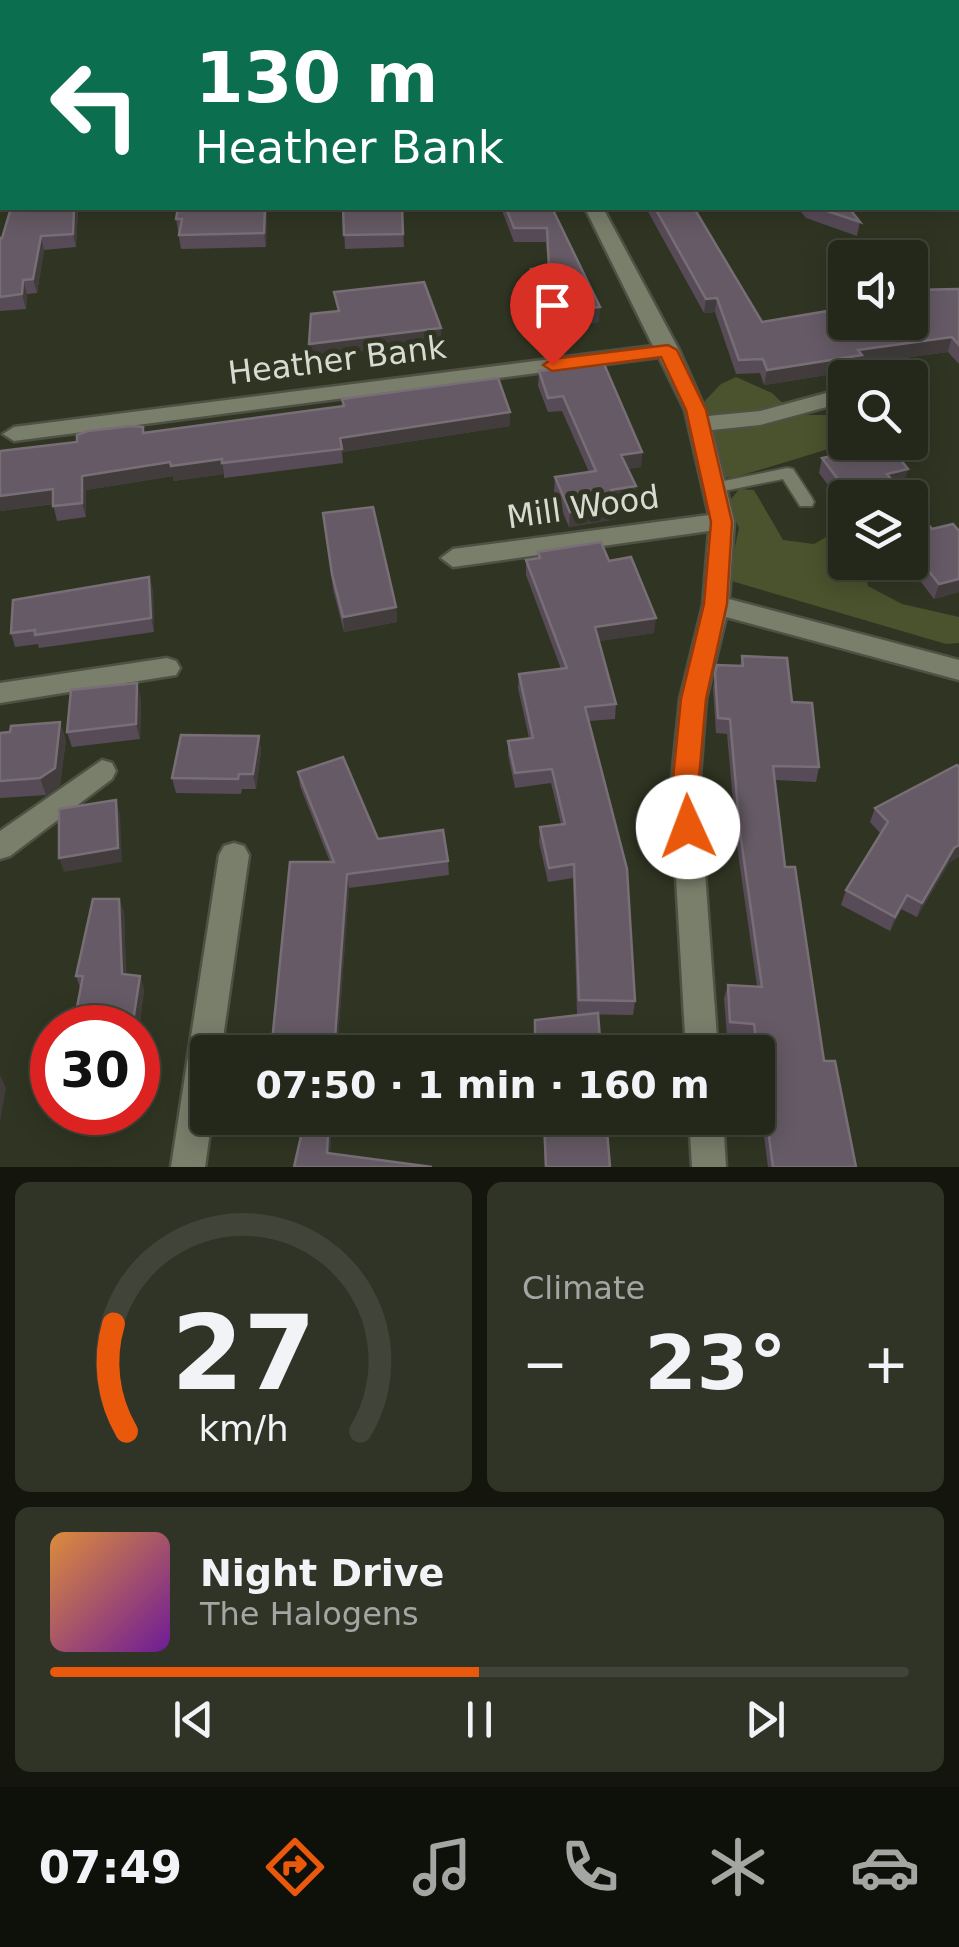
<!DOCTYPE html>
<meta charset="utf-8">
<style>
body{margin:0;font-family:"DejaVu Sans",sans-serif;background:#303427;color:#f1f3f6;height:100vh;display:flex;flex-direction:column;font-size:38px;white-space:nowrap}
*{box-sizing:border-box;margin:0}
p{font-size:32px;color:#a3a6a2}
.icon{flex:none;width:55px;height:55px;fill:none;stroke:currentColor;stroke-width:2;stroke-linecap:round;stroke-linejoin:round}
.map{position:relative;height:1167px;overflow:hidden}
.panel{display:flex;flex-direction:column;gap:15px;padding:15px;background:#14160e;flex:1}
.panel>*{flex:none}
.guide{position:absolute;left:0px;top:0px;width:960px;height:210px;box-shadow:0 5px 25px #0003,0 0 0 2px #414439;background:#0b6e4f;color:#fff;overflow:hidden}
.buttons{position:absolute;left:828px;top:240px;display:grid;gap:20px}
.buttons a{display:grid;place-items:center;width:100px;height:100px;border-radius:10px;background:#24281a;box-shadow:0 5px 25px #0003,0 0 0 2px #414439;font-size:50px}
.speed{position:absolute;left:30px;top:1005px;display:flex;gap:20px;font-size:50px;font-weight:700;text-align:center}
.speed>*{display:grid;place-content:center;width:130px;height:130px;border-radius:50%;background:#24281a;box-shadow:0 5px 25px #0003,0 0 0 2px #414439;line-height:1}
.speed .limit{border:15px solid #d22;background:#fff;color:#111}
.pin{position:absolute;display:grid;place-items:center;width:85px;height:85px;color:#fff;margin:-102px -42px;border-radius:50% 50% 50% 0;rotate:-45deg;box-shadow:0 0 10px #0007}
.pin .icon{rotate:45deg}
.me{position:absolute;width:110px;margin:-55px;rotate:358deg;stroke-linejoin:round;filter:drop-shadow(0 0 8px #0008)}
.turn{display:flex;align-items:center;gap:35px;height:210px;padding:0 30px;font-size:45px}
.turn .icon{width:130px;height:130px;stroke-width:2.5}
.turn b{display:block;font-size:70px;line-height:85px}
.big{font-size:75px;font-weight:700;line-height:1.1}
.panel .card{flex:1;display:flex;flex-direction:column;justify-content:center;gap:15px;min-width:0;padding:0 35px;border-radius:15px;background:#303427}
.panel .dial{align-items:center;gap:0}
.dial svg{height:260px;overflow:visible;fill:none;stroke:#414439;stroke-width:7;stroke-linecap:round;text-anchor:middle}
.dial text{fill:#f1f3f6;stroke:none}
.song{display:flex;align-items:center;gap:30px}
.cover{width:120px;height:120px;border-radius:15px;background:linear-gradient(135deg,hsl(30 70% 55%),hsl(280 70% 35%))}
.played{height:10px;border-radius:5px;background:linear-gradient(90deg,#ea580c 50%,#414439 50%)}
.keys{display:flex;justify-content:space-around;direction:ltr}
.heat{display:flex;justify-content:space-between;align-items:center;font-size:55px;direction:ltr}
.panel .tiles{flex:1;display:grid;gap:15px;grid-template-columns:1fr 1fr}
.card:last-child{grid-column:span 2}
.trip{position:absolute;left:190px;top:1035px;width:585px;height:100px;border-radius:10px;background:#24281a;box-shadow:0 5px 25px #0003,0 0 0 2px #414439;font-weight:700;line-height:100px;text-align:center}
.menu{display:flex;height:160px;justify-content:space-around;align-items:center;background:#0e100a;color:#a3a6a2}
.menu .icon{width:70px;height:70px}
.menu .on{color:#ea580c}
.menu b{font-size:45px;color:#f1f3f6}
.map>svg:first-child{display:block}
.green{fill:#4a532d}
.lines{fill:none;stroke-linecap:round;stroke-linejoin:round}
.service-casing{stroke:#4e5143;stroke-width:4}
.minor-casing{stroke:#4e5143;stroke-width:5}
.secondary-casing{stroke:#4e5143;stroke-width:30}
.service{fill:#797f6b;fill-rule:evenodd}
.minor{fill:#797f6b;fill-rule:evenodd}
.secondary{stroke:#797f6b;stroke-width:25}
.wall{fill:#584b58}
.shaded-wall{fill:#423c3d}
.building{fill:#655a65;stroke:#776e76;stroke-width:2.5}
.route{fill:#ea580c;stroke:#983908;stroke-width:2.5}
.labels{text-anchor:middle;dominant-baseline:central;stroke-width:10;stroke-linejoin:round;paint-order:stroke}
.street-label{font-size:32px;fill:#d8dbd1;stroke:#303523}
</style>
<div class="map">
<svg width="959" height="1167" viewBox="0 0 959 1167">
<rect width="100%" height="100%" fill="#303523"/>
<g class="green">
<path d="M736,377L772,393L795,415H826L845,409L848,443L733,478L720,477L699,407L721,384Z"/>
<path d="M739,489L754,490L783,540L814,544L845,526V562L863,563L868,586L902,604L959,617V643L946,644L728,580L739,528L728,503Z"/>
</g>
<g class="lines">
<defs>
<g id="service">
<path d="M2,188V197L0,198V189Z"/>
<path d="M787,468L793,469L812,498L814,502L812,506H800L783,479L714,493L706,488L714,483Z"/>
</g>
<g id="minor">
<rect x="0" y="157" width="2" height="10"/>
<path d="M585,208H603L679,350L708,416L760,411L845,388V402L760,425L712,430L734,521L729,599L959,660V680L726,617L706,699L699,789L718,1052H686L671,789L680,699L703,605L709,531L453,567L441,558L453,549L709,515L685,410L659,357L14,441L3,434L14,427L653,346Z"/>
<path d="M167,658L176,661L180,668L176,675L0,703V683Z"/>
<path d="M102,760L112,763L116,771L112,779L10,856L0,859V831Z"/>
<path d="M234,843L244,846L249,855L221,1052H208V1118H212L205,1167H171L219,855L224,846Z"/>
<path d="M689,1118H723L726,1167H692Z"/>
</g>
<g id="secondary">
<path d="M76,2L78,0"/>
<path d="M0,111L2,107"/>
</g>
</defs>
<use href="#service" class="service-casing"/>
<use href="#minor" class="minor-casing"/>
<use href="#secondary" class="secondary-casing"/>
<use href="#service" class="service"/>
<use href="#minor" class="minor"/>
<use href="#secondary" class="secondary"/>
</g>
<g class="wall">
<path d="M11,208H86L78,209L76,247L44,250L37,293L27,294L26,309L0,311V238H2Z"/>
<path d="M267,208L266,247L181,249L176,219Z"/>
<path d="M343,208H402L404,247L345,249Z"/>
<path d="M501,208H552L599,322L541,329L531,284V269L548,267L546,242H514Z"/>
<path d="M646,208H694L762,322L959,289V364L948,352L860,364L858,370L764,385L760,373L736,374L715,312L704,313Z"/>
<path d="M798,208H849L860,222L857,236L806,218Z"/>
<path d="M539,371L642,452L641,467L627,469L634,500L617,503L616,519L569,527L554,492L555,477L589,472L562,411L548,412L538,386Z"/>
<path d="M342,399L510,412V426L342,452L343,463L224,478V474L173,481V476L86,490V517L57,521L53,504L0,511L144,432L343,406Z"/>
<path d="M822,458L904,484L897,486L906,498H845V508L819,473Z"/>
<path d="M910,502L932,529L959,531V592L934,599L906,562H910Z"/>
<path d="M323,513L396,607L397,622L344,632L333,589Z"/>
<path d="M538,552L609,561L654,633L599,641L616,704L615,719L589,721L635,1001L633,1015L577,1014L573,878L548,882L539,842L540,827L561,824L551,783L515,788L508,755V741L529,738L518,688L519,674L561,669L526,575V560L537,558Z"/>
<path d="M149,577L153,591L154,632L39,648L38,644L15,647L11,633Z"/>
<path d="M742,656L792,702L819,767L816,782L775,780L785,867L824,1061L856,1167H768L758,1090V1052H753L751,1037L727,1036L724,998L728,985L757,986L737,846L727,734L716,733L713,688L717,665L740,666Z"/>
<path d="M141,698L140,739L72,747L67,732Z"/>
<path d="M0,733L66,739L60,785L46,795L0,798Z"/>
<path d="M259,736L261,751L256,789H242L241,794L176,793L172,778Z"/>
<path d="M298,772L378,839L448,861L449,875L349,888L337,1052H271L330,862L300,786Z"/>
<path d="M875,808L949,863L917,917L901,909L890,931L841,905L846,890L881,834L870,822Z"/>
<path d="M119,899L124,913L126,975L140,976L144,990L138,1037V1028L81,990L76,976Z"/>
<path d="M127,1112L125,1128H61L55,1115Z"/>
<path d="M265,1118H332L330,1154L294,1167L301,1135L267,1136L264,1123Z"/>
<path d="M533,1118H606L610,1167H545L543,1125L533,1124Z"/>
</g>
<g class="shaded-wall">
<path d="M74,208H78L76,247L73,234Z"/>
<path d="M265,208H267L266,247L264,233Z"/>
<path d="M41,236L44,250L37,293L33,279Z"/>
<path d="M23,280L27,294L26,309L22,294Z"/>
<path d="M717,298L715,312L704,313L706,299Z"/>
<path d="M600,307L599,322L541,329L542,314Z"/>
<path d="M441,328V341L310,358L309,344Z"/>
<path d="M952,337L948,352L860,364L858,370L764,385L767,370L858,350Z"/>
<path d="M510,412V426L342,452L340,438Z"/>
<path d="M642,452L641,467L620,470L621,455Z"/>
<path d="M222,459L224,474L173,481V476L86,490V517L82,503V476L170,462Z"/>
<path d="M908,469L904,484L883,489L887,474Z"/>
<path d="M636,486L634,500L609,504L611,490Z"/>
<path d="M53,489L57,503L0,511V496Z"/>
<path d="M617,504L616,519L569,527L570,512Z"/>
<path d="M149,577L153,591L154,632L151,618Z"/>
<path d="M959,579V592L934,599L939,584Z"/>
<path d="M396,607L397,622L344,632L343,617Z"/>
<path d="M656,618L654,633L593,642L595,627Z"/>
<path d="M137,683L141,698L140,739L136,724Z"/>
<path d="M60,722L66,739L60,785L46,795L40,778Z"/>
<path d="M259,736L261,751L256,789L253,774Z"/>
<path d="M116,800L120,815L122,862L64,872L59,858Z"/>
<path d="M959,845V857L949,863L917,917L922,903L954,848Z"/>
<path d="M347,874L349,888L337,1052H334Z"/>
<path d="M907,895L901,909L890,931L895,917Z"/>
<path d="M119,899L124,913L127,988L122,974Z"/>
<path d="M140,976L144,990L138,1037V1028H132Z"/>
<path d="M0,1075L6,1088L0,1122Z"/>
<path d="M120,1112H127L125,1128L120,1115Z"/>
<path d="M329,1118H332L329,1166L327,1153Z"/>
</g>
<g class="building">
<path d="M117,0H155L154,2H115Z"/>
<path d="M331,0H959V39H958V2H331Z"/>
<path d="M958,121H959V155L958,153Z"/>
<path d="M11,208H74L73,234L41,236L33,279L23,280L22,294L0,297V238H2Z"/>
<path d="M178,208H265L264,233L179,235L182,219H176Z"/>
<path d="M343,208H402L403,234L344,235Z"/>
<path d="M506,208H552L600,307L542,314L531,269L549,267L547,228H514Z"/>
<path d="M655,208H694L762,322L845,308V322H910V290L959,289V345L952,337L858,350L862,355L767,370L763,359L739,360L717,298L706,299Z"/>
<path d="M818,208H849L860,222Z"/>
<path d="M424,282L441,328L309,344L311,314L339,311L334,292Z"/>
<path d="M604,364L642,452L621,455L636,486L611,490L617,504L570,512L555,477L596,471L563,396L548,398L539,371Z"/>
<path d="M498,378L510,412L340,438L342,449L222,463V459L171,466L170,462L82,476V503L53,506V489L0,496V451L77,442V435L88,431L131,426L143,427V433L344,406L342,399Z"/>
<path d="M888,444L908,469L887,474L906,498H852L822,458Z"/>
<path d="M910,502L932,529L953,524L959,531V579L939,584L910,547Z"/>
<path d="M373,507L396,607L343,617L332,574L323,513Z"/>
<path d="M601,542L609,561L631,557L656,618L595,627L616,704L585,707L627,869L635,1001L579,1000L574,864L549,868L540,827L565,824L552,769L515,773L508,741L533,738L519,674L567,668L526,560L540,558L538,552Z"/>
<path d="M149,577L151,618L35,635V630L11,633L13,600Z"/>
<path d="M742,656L787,658L792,702L812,703L819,767L773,766L785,867H795L824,1061H835L856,1167H773L754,1024L730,1022L728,985L762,987L740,832L730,719L718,718L715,673L717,665L743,666Z"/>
<path d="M137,683L136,724L67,732L71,690Z"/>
<path d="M60,722L55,768L40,778L0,781V733L10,732L11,726Z"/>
<path d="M181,735L259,736L253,774H239L238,779L172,778Z"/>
<path d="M343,757L378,839L443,830L448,861L347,874L334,1052H271L290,862H334L298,772Z"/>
<path d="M957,765L959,767V845L954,848L922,903L907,895L895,917L846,890L888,822L875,808Z"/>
<path d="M116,800L118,848L59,858V809Z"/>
<path d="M93,899H119L122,974L140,976L132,1028H73L83,976H76Z"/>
<path d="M598,1013L601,1052H535V1020Z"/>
<path d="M56,1112H120V1115H55Z"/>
<path d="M265,1118H329L327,1153L432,1167H294L304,1123H264Z"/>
<path d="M544,1118H606L610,1167H546Z"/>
</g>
<path class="route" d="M668,345L677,350L706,410L732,522L727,604L706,699L698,789L701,827L697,835L688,838L678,835L672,789L681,699L704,604L711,522L686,410L661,357L552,371L543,365L552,359Z"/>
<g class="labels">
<g class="street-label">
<text transform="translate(337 360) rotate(-7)">Heather Bank</text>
<text transform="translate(583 507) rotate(-8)">Mill Wood</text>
</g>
</g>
</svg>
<div class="buttons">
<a><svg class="icon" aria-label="sound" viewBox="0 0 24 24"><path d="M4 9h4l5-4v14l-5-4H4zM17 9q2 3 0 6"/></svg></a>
<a><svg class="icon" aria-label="search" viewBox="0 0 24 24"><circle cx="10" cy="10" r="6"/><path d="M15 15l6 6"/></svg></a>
<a><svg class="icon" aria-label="layers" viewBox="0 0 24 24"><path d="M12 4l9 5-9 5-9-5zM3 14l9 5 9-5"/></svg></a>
</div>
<div class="speed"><div class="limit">30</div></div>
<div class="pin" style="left:552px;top:365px;background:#d93025"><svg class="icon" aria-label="arrive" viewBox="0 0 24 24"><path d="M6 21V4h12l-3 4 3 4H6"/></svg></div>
<svg class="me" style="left:688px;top:827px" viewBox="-20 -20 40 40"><circle r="19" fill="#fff"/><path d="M0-13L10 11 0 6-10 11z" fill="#ea580c"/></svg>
<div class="trip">07:50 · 1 min · 160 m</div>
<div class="guide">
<div class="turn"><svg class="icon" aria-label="left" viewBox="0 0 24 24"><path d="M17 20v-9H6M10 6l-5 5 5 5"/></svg><div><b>130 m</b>Heather Bank</div></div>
</div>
</div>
<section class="panel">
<div class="tiles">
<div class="card dial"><svg viewBox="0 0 100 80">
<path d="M14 69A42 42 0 1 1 86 69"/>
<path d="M14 69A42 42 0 0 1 10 36" stroke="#ea580c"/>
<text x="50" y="56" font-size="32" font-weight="700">27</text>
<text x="50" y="72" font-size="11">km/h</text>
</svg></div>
<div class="card"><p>Climate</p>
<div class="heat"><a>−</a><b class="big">23°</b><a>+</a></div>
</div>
<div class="card">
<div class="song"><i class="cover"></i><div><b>Night Drive</b><p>The Halogens</p></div></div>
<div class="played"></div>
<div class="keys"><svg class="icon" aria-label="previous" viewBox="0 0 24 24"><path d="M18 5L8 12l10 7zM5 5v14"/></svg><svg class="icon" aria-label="pause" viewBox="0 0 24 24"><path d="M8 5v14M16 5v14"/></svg><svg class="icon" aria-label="next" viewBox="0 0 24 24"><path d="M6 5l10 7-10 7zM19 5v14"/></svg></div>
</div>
</div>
</section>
<nav class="menu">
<b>07:49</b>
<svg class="icon on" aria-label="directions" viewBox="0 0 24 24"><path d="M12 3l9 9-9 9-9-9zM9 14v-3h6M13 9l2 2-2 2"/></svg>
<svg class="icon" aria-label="music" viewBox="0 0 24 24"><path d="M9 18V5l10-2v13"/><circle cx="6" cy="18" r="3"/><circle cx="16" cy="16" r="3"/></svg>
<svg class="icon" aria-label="phone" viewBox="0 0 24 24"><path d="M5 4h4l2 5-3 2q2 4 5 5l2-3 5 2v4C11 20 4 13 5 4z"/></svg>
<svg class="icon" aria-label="climate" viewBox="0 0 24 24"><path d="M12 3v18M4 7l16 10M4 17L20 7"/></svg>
<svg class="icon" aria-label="car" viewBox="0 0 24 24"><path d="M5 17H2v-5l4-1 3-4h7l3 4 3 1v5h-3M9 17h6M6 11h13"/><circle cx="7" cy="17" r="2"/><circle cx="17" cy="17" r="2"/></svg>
</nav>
